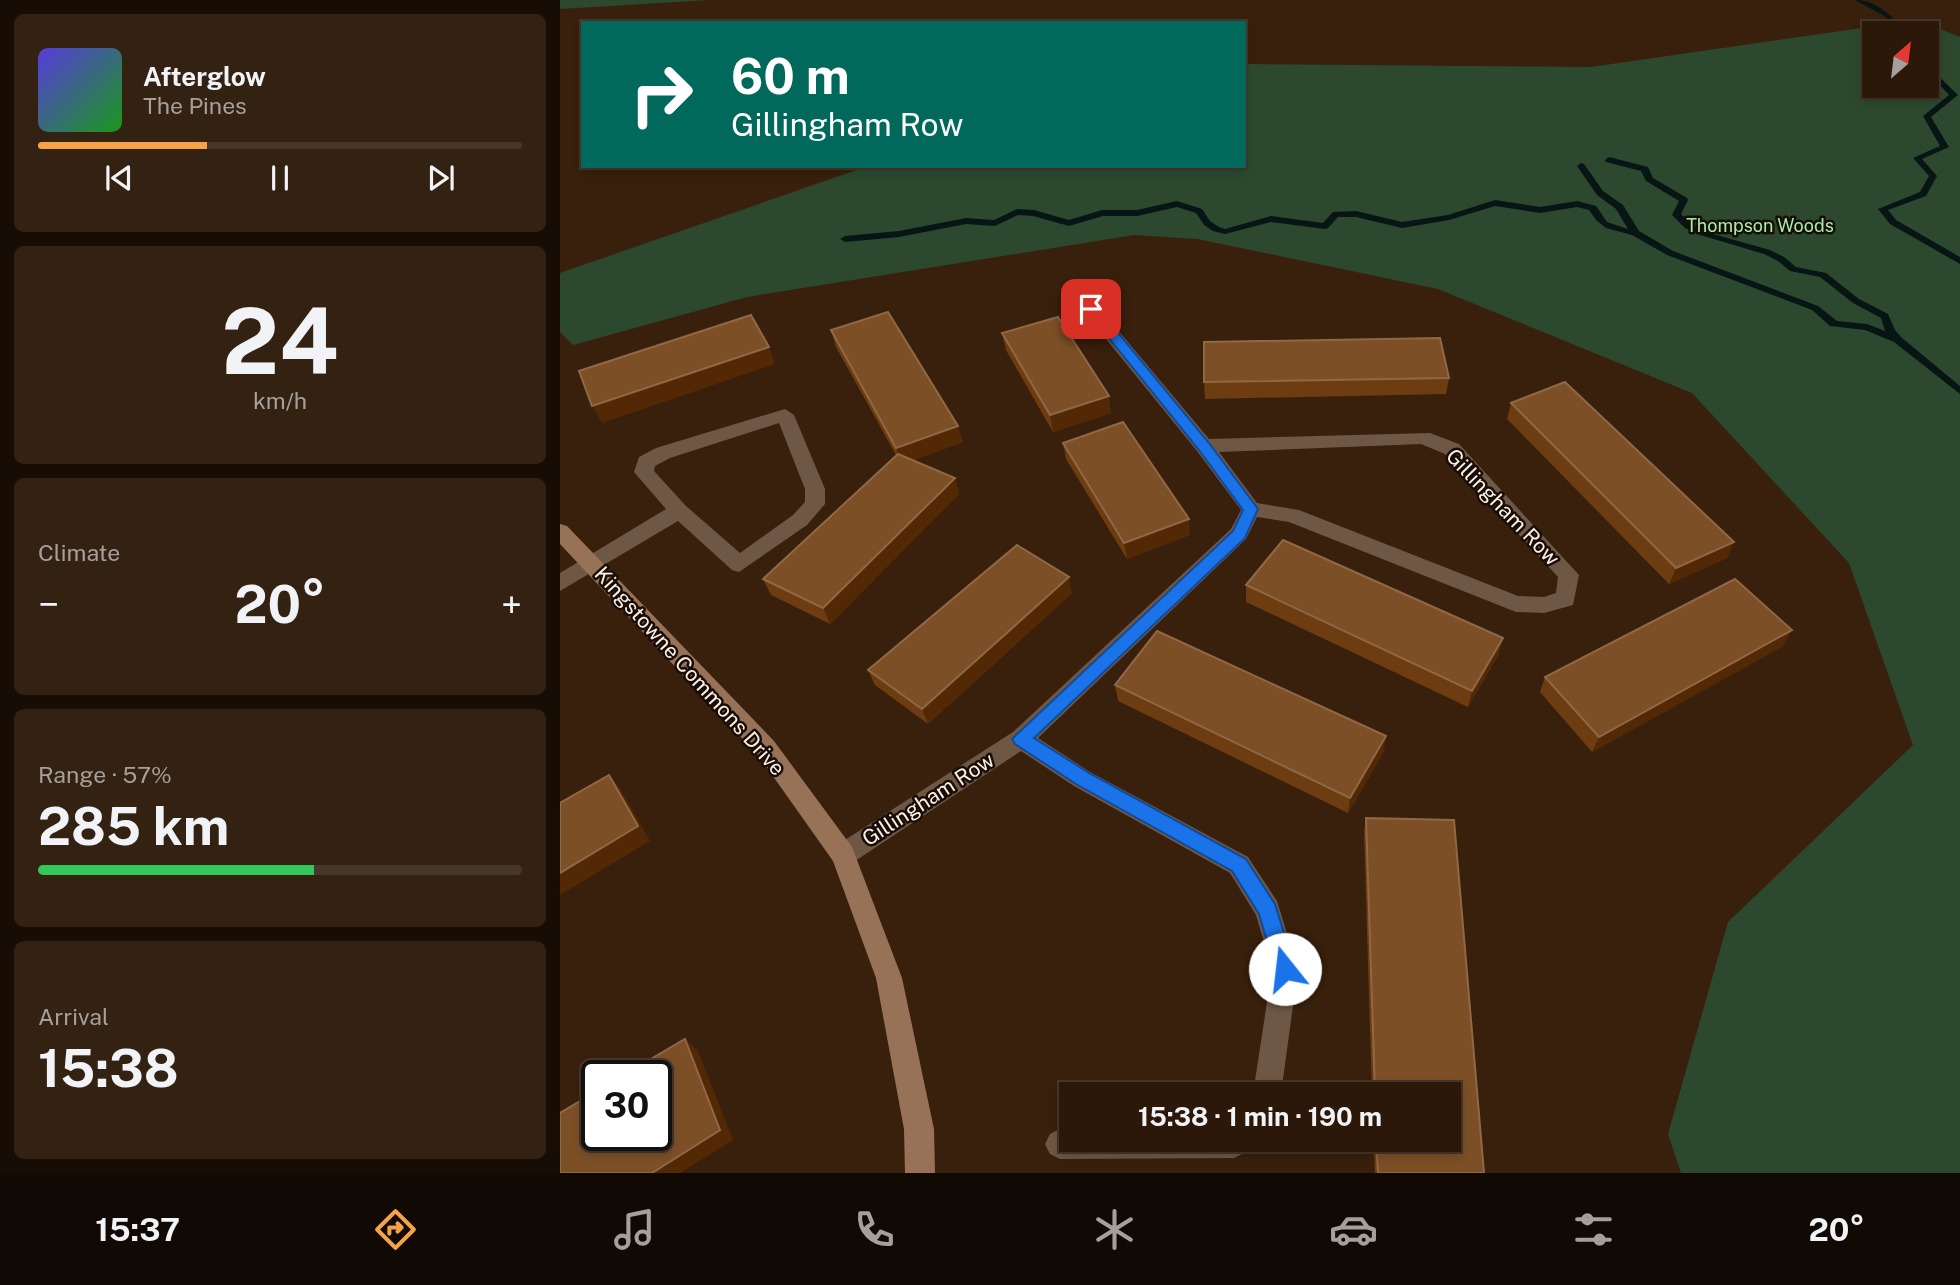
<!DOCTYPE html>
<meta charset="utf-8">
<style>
body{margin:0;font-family:"Public Sans",sans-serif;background:#332112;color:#f1f3f6;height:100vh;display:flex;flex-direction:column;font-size:26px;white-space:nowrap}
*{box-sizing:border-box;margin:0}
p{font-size:23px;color:#a6a09c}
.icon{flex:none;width:38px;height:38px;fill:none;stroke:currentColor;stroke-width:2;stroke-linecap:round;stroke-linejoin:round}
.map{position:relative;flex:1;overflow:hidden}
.sheet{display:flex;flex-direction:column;gap:14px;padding:14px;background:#180d05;width:560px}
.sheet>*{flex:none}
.banner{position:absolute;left:21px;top:21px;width:665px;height:147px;border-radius:0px;box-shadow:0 4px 10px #0003,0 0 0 2px #47372a;background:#00695c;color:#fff;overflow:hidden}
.needle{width:46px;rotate:28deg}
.controls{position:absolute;left:1302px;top:21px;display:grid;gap:14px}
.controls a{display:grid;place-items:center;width:77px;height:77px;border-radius:0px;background:#2b1809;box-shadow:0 4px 10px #0003,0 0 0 2px #47372a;font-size:35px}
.speed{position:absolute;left:21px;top:1060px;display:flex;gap:14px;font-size:35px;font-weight:700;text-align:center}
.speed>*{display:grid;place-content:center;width:91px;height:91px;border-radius:50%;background:#2b1809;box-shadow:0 4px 10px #0003,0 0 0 2px #47372a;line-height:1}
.speed .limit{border:4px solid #111;border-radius:10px;background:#fff;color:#111}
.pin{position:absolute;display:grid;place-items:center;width:60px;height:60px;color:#fff;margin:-30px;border-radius:14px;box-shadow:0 4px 10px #0006}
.me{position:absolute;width:77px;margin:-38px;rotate:344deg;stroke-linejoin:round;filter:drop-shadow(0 0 5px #0008)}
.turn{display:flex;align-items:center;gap:24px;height:147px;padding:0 35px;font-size:32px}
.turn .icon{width:91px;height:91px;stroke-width:2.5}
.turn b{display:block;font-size:49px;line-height:60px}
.big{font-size:52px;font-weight:700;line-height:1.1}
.sheet .tile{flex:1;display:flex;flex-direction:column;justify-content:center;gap:10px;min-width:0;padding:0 24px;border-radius:10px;background:#332112}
.sheet .dial{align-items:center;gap:0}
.dial b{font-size:91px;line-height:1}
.song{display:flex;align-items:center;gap:21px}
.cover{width:84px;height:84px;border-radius:10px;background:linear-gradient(135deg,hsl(250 70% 55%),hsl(120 70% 35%))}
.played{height:7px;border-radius:4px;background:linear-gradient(90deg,#f6a247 35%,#47372a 35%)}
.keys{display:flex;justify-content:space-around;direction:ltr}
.heat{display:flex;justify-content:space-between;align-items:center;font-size:38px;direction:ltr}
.charge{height:10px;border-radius:5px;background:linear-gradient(90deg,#34c759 57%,#47372a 0)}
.trip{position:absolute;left:499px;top:1082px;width:402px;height:70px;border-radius:0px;background:#2b1809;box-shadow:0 4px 10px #0003,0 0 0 2px #47372a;font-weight:700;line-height:70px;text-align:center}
.tab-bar{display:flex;height:112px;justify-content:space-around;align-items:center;background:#110a04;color:#a6a09c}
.tab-bar .icon{width:49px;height:49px}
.tab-bar .on{color:#f6a247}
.tab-bar b{font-size:32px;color:#f1f3f6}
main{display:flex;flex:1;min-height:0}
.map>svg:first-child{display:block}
.green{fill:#2c492f;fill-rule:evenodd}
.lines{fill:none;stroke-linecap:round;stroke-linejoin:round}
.stream{fill:#081515;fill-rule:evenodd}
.street{fill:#6f5746;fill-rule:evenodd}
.secondary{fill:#987256;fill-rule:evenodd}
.wall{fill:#6d3c10}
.shaded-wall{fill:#522805}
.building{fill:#7c4f27;stroke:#906845;stroke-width:2}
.route{fill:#1a73e8;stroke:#114b97;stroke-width:2}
.labels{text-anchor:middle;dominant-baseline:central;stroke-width:5;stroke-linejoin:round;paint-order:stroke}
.far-park-label{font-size:18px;fill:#a0eea8;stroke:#180d06}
.street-label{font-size:21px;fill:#fdefe6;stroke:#180d06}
</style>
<main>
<section class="sheet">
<div class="tile">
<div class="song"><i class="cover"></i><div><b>Afterglow</b><p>The Pines</p></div></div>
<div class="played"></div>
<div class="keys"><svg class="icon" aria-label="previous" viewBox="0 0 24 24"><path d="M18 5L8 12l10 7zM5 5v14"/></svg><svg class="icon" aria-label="pause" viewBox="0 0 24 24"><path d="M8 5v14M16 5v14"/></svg><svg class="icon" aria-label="next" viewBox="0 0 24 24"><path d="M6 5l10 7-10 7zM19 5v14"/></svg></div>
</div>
<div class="tile dial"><b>24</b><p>km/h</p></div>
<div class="tile"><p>Climate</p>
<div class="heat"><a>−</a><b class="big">20°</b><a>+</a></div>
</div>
<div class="tile"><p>Range · 57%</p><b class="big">285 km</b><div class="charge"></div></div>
<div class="tile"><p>Arrival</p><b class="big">15:38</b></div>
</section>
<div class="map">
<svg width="1400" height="1173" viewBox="0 0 1400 1173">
<rect width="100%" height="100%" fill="#39200c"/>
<g class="green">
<path d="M0,0H149L0,9Z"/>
<path d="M1358,20L1400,37V1173H1121L1108,1134L1168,922L1353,745L1289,563L1132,393L878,289L638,239L574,235L187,297L13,345L0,332V273L308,166H684V64L1031,67ZM1314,33H1367V86H1314Z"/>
</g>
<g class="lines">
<g class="stream">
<path d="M1295,0C1317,0 1333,16 1344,33H1337L1326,17Z"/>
<path d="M1367,65L1398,95L1371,117L1389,147L1362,159L1377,176L1366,196L1328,210L1336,220L1400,257V264L1330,224L1318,209L1360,192L1369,176L1353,158L1380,146L1363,116L1389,95L1367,71Z"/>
<path d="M1049,157L1088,167L1093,178L1127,198L1128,200L1121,214L1132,224L1146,232L1210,250L1224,257L1236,267L1266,273L1299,299L1328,314L1335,330L1342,338L1400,386V394L1334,342L1305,330L1270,326L1252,310L1107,255L1072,235L1046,228L1037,221L1029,210L1017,207L980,213L935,206L889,220L842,228L796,217H778L768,228L765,229L711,222L665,234L653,231L644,225L636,213L617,207L577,216H543L509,226L473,216L458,215L435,226L406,224L339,237L285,242L280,239L285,236L339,231L406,218L434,220L457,209L474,210L509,220L542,210H577L617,201L642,209L650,221L659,227L665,229L711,216L763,223L773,212L796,211L842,222L888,215L935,200L980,207L1017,201L1036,206L1047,222L1068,229L1056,209L1037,195L1017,166L1021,163L1024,164L1043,191L1063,205L1079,231L1113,251L1258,306L1277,321L1307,324L1325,331L1321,318L1293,303L1260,277L1230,271L1218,261L1204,254L1140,235L1125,228L1112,215L1119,201L1086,181L1081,171L1046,162L1045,160Z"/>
</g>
<g class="street">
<path d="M531,304L537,305L649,439L870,433L899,444L1019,575L1013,605L984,613L956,612L729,522L697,517L686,539L478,738L530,772L688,857L717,901L738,969L721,1094H693L712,969L696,915L670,873L514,786L461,751L292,863L283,866L274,863L270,855L274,847L453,732L671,529L681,510L637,451L525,313L523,309ZM861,444L885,454L998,577L996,593L984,597L958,596L739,510L697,503L659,452Z"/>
<path d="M225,409L234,415L265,489V504L247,525L179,572L172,570L118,521L0,591V573L106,509L74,472L79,457L96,448ZM219,423L245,489V502L233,515L180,553L126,506L94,471L95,466L110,458Z"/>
<path d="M500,1129H511V1139H692L684,1153L674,1158L500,1159L490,1154L485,1144L490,1134Z"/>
</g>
<path class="secondary" d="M0,524L7,526L214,741L292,847L342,978L374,1129L375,1173H345L344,1129L316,978L273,861L198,755L0,544Z"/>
</g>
<g class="wall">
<path d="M271,330L403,442L353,460L395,478L399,494L270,624L211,595L203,579L336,455L276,347Z"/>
<path d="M442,333L551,413L493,432L446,350Z"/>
<path d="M889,378L886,394L645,399L644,382Z"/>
<path d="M951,403L1174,542L1167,558L1109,584L947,419Z"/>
<path d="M503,443L630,535L567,559L506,459Z"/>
<path d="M686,585L939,654L908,707L686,602Z"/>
<path d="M512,593L368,724L315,685L308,670Z"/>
<path d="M1223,646L1032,752L980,692L985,677Z"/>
<path d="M555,685L824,751L788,813L558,701Z"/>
<path d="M806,818L924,1173H815L813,1139H889V1094H812L804,832Z"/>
</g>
<g class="shaded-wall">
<path d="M209,347L215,364L42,423L32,406Z"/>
<path d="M549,396L551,413L493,432L490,415Z"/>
<path d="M398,426L403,442L341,465L336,448Z"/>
<path d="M395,478L399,494L270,624L263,608Z"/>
<path d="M629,519L630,535L567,559L564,543Z"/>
<path d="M1174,542L1167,558L1109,584L1116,568Z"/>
<path d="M509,577L512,593L368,724L362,709Z"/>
<path d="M1232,630L1223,646L1032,752L1039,737Z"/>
<path d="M943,638L939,654L908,707L912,691Z"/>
<path d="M826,736L824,751L788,813L790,798Z"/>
<path d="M49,775L61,790L90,841L0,895V873Z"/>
<path d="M125,1039L138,1051L173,1140L120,1173H92Z"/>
</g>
<g class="building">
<path d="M328,312L398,426L336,448L271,330Z"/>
<path d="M191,315L209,347L32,406L19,371Z"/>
<path d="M498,317L549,396L490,415L442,333Z"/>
<path d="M880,338L889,378L644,382V342Z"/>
<path d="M1005,382L1174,542L1116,568L951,403Z"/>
<path d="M563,422L629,519L564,543L503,443Z"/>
<path d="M338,454L395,478L263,608L203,579Z"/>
<path d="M723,540L943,638L912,691L686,585Z"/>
<path d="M457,545L509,577L362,709L308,670Z"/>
<path d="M1175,579L1232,630L1039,737L985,677Z"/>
<path d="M597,631L826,736L790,798L555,685Z"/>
<path d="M49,775L78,826L0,873V803Z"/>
<path d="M806,818L894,820L924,1173H818L816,1139H889V1094H815Z"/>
<path d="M125,1039L160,1130L92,1173H0V1113L37,1091V1136H96V1076H62Z"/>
</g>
<path class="route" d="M527,306H536L649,443L698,509L685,538L474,738L529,773L686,859L715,904L735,969L732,976L725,979L718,976L715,969L699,914L672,871L516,784L455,744L452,739L673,531L683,510L639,450L527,311Z"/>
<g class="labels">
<g class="far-park-label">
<text x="1200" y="225">Thompson Woods</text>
</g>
<g class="street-label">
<text transform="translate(943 507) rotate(46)">Gillingham Row</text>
<text transform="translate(130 671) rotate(48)">Kingstowne Commons Drive</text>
<text transform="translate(368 799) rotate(-33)">Gillingham Row</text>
</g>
</g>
</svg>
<div class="controls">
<a><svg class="needle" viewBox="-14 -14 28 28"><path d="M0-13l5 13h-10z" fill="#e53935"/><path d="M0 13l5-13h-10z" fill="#a6a09c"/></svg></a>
</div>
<div class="speed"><div class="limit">30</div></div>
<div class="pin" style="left:531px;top:309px;background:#d93025"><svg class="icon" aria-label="arrive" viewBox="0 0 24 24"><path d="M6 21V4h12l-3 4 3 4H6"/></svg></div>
<svg class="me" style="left:725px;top:969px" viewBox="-20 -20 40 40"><circle r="19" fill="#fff"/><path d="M0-13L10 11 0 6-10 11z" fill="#1a73e8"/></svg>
<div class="trip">15:38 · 1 min · 190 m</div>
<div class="banner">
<div class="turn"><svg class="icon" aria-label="right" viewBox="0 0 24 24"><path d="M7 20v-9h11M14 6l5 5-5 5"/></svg><div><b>60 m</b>Gillingham Row</div></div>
</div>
</div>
</main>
<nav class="tab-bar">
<b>15:37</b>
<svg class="icon on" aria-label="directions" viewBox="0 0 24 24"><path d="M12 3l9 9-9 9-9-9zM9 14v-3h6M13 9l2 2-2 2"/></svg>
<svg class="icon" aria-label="music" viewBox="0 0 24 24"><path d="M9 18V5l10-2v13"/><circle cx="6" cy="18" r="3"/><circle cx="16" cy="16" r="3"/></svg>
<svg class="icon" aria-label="phone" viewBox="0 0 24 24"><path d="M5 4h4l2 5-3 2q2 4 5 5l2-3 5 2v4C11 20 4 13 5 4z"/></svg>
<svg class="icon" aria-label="climate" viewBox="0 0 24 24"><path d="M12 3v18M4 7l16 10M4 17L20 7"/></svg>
<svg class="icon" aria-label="car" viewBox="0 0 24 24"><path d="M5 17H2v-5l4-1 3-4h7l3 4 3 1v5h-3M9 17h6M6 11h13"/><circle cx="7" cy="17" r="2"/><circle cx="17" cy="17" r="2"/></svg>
<svg class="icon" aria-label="filters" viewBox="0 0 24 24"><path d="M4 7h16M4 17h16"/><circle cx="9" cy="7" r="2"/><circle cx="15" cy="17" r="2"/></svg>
<b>20°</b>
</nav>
